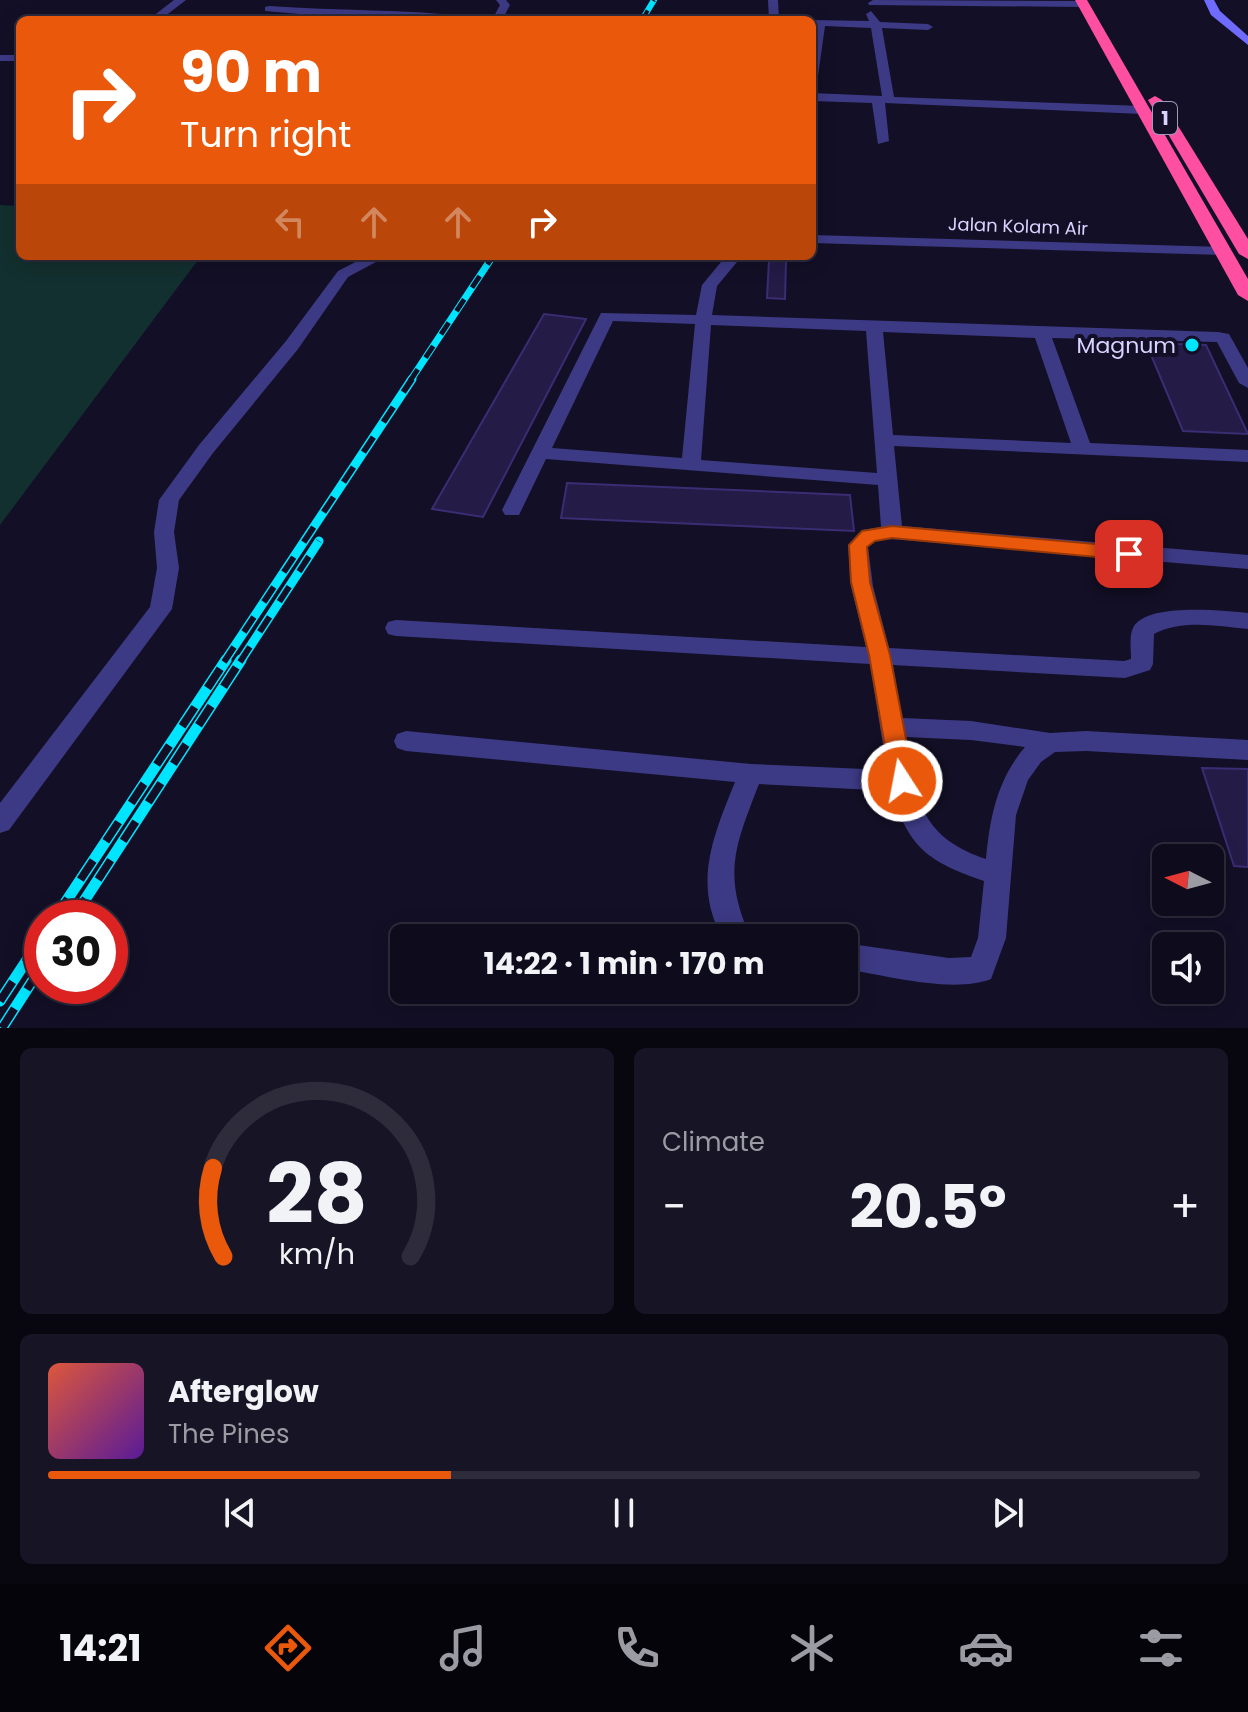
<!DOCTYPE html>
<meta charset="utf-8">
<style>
body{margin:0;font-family:Poppins,sans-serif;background:#171425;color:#f1f3f6;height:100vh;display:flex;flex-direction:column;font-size:30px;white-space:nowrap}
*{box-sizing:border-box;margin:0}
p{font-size:26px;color:#9b9ba3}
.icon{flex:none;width:44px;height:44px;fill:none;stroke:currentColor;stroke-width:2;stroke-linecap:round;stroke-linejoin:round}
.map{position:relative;height:1028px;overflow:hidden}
.panel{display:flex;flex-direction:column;gap:20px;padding:20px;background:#08060f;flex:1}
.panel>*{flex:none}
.top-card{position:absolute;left:16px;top:16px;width:800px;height:244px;border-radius:12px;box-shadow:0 4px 20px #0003,0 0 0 2px #2e2b3b;background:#ea580c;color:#fff;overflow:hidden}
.needle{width:52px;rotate:276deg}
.tools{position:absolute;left:1152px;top:844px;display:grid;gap:16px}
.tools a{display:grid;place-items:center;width:72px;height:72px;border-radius:12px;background:#0e0b1c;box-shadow:0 4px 20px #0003,0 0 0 2px #2e2b3b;font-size:40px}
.speed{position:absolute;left:24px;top:900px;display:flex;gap:16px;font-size:40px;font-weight:700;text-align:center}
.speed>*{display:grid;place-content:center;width:104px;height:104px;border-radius:50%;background:#0e0b1c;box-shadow:0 4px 20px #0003,0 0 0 2px #2e2b3b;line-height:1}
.speed .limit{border:12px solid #d22;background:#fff;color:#111}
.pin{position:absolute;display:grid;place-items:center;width:68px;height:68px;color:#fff;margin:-34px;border-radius:16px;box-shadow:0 4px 12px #0006}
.me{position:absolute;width:88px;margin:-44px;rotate:349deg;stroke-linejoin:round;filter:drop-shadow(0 0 6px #0008)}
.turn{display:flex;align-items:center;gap:28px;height:168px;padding:0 32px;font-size:36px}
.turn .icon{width:104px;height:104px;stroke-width:2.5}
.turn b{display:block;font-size:56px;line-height:68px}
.lanes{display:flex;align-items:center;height:76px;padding:0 32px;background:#0003;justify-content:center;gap:40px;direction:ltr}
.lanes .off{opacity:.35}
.big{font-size:60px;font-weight:700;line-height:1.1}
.panel .widget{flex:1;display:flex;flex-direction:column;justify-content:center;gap:12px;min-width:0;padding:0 28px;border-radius:12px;background:#171425}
.panel .dial{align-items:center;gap:0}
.dial svg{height:208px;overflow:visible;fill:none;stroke:#2e2b3b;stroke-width:7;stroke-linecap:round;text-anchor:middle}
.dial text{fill:#f1f3f6;stroke:none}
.song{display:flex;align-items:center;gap:24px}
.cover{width:96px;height:96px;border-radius:12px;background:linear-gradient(135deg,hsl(10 70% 55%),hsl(270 70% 35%))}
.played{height:8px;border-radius:4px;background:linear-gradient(90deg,#ea580c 35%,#2e2b3b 35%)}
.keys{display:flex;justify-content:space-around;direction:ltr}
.heat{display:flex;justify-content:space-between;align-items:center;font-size:44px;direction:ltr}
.panel .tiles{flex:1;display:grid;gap:20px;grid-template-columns:1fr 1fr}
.widget:last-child{grid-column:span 2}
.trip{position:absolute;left:390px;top:924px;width:468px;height:80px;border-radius:12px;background:#0e0b1c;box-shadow:0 4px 20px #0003,0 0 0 2px #2e2b3b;font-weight:700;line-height:80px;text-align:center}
.menu{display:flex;height:128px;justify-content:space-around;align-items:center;background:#06040b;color:#9b9ba3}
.menu .icon{width:56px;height:56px}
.menu .current{color:#ea580c}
.menu b{font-size:36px;color:#f1f3f6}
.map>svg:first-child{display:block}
.green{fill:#12302f}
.building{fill:#241b47;stroke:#3b2d73;stroke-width:2}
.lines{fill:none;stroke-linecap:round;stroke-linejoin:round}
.street{fill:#3d3a85;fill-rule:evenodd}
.secondary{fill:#6f6bff;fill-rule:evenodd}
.highway{fill:#ff4fa3;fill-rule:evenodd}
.rail-far3-casing{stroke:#00e5ff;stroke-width:6}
.rail-far2-casing{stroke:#00e5ff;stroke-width:7}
.rail-far1-casing{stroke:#00e5ff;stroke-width:9}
.rail-casing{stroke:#00e5ff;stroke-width:11}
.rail-far3{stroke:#130f26;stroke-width:4;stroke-dasharray:11;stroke-linecap:butt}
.rail-far2{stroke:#130f26;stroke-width:5;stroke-dasharray:14;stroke-linecap:butt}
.rail-far1{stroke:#130f26;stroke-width:6;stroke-dasharray:18;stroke-linecap:butt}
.rail{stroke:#130f26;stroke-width:8;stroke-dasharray:23;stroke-linecap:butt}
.route{fill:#ea580c;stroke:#983908;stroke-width:2}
.poi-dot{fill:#00e5ff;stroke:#130f26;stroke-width:3}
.labels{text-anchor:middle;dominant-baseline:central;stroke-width:8;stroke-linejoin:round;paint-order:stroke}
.far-street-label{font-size:18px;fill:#d9d4ff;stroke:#130f26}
.shield{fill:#130f26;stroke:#9e99be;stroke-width:2}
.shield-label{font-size:20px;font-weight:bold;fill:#d9d4ff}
.poi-label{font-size:22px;fill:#d9d4ff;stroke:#130f26;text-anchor:end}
</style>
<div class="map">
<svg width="1248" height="1028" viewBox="0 0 1248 1028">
<rect width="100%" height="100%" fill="#130f26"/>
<path class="green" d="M0,205L20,206V256H201L0,525Z"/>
<g class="building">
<path d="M769,260L786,261L785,299L767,298Z"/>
<path d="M544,314L586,319L483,517L432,509Z"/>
<path d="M1146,343L1206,345L1248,434L1183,431Z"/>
<path d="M567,483L850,495L854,531L561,518Z"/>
<path d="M1202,768L1248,769V867L1234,866Z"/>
</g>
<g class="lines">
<g class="street">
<path d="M174,0H186L160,20H148Z"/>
<path d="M496,0H506L510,5L502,20H492L500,5Z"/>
<path d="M768,0H778L779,20H769Z"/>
<path d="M873,0L1083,1L1088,4L1083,7L869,5L868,3Z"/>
<path d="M269,6C337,11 405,9 473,17L478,20L381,15L332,20L334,17L265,11V7Z"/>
<path d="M871,11L880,22L928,24L933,27L928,30L882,28L894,97L1142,106L1148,110L1142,114L885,103L889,141L878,144L872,103L812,101V93L882,96L871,28L825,26L818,76L812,80L814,26L811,20L869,21L866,14Z"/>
<rect x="0" y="55" width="20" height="6"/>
<path d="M812,235L1223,247L1230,251L1223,255L812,243Z"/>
<path d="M367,256H387L348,277L298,349L213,453L179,500L174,532L179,568L172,609L9,830L0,833V803L150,607L157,568L154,532L159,500L199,445L286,341L338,271Z"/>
<path d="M726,256H742L717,286L712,315L1218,332L1229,334L1248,368V388L1239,383L1217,342L1052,338L1090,443L1248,450V462L894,446L902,526L1248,555V569L892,539L875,541L868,547L873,586L889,648L1124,661L1131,659C1131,650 1129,636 1133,628C1146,602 1224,611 1248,613V629C1217,626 1182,619 1154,634L1153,664L1150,670L1125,678L893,665L902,718L971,721L1050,733L1086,731L1248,740V760L1086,751L1055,752L1041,762L1028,780L1016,815L1006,938L991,979C953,994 885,975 844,969V943L949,958L971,957L978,938L984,881C929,862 908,848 892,791L759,784C735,846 722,875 751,938H722C693,882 713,837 735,782L406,751L397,748L394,741L397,734L406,731L751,764L887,770L870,664L396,636L388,634L385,628L388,622L396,620L866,647L851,586L848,545L862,530L881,527L878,485L546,459L519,515H505L502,510L601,313L696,315L702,285ZM613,321L695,324L682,458L552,448ZM711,325L866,331L877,473L701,460ZM883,332L1035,338L1071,443L893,435ZM905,737L971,740L1025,747C997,780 990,817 986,859C920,837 916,799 905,737Z"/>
</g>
<path class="secondary" d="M1204,0H1214L1220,11L1248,36V45L1211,15Z"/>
<g class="highway">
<path d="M1075,0H1087L1248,279V301L1238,295Z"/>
<path d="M1155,96L1162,100L1248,239V259L1239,254L1148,100Z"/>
</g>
<defs>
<path id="rail-far3" d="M642,20L654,0"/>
<path id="rail-far2" d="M410,381L493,256"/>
<g id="rail-far1">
<path d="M224,662L412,379"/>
<path d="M240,662L319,541"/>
</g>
<g id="rail">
<path d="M55,918L226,660"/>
<path d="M73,918L241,660"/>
<path d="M0,1001L42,937"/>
<path d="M2,1028L42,966"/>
</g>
</defs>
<use href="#rail-far3" class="rail-far3-casing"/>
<use href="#rail-far2" class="rail-far2-casing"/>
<use href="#rail-far1" class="rail-far1-casing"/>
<use href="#rail" class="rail-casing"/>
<use href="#rail-far3" class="rail-far3"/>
<use href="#rail-far2" class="rail-far2"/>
<use href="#rail-far1" class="rail-far1"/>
<use href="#rail" class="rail"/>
</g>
<path class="route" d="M892,526L1129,547L1138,554L1129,560L892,538L875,541L867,547L870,582L890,655L914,781L910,787L902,790L894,787L891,781L869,655L851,582L849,545L862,531Z"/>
<circle class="poi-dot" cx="1192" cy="345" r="8"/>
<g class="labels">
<g class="far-street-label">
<text transform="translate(1018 226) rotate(2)">Jalan Kolam Air</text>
</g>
<rect class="shield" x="1153" y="102" width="24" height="32" rx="6"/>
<g class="shield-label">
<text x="1165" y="118">1</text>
</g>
<g class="poi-label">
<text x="1176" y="345">Magnum</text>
</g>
</g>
</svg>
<div class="tools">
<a><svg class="needle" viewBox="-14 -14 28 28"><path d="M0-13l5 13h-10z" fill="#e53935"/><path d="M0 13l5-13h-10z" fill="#9b9ba3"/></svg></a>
<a><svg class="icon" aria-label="sound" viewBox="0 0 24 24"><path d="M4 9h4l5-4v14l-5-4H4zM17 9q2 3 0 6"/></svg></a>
</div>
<div class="speed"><div class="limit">30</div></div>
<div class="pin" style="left:1129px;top:554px;background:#d93025"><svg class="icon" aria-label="arrive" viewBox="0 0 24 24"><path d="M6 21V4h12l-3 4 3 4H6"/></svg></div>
<svg class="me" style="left:902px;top:781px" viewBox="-20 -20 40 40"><circle r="17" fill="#ea580c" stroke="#fff" stroke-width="3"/><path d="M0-11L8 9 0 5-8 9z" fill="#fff"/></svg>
<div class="trip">14:22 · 1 min · 170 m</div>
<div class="top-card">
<div class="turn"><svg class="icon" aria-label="right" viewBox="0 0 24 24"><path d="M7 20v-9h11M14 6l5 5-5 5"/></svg><div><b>90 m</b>Turn right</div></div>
<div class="lanes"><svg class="icon off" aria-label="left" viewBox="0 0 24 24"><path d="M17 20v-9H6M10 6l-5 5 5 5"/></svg><svg class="icon off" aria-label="ahead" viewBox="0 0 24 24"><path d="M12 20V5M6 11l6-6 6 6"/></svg><svg class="icon off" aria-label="ahead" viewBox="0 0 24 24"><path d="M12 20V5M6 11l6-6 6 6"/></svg><svg class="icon" aria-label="right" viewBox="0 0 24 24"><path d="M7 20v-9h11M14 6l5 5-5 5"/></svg></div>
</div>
</div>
<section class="panel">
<div class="tiles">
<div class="widget dial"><svg viewBox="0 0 100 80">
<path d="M14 69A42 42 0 1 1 86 69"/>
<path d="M14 69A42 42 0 0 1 10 35" stroke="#ea580c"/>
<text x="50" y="56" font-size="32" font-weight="700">28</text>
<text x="50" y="72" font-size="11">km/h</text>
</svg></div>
<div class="widget"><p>Climate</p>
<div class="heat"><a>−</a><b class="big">20.5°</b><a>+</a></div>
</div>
<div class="widget">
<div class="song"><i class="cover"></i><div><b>Afterglow</b><p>The Pines</p></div></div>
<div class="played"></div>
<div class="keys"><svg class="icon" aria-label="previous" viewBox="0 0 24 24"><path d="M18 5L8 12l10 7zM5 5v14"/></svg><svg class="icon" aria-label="pause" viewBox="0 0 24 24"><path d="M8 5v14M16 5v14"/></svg><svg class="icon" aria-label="next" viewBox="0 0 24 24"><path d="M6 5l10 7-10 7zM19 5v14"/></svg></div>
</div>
</div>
</section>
<nav class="menu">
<b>14:21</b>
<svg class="icon current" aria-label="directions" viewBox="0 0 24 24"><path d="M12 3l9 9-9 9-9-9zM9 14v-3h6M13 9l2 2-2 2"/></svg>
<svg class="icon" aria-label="music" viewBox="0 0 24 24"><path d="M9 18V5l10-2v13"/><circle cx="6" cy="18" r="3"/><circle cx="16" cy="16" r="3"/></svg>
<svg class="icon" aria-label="phone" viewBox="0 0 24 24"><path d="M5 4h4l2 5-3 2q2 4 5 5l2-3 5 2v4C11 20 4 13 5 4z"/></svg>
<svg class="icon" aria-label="climate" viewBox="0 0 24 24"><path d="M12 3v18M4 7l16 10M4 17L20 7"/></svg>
<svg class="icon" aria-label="car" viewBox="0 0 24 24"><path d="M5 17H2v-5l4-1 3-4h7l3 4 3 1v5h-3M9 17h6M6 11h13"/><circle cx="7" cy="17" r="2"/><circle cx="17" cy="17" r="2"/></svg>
<svg class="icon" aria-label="filters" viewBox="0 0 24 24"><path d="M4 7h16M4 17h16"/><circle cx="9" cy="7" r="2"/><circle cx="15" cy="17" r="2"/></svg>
</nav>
